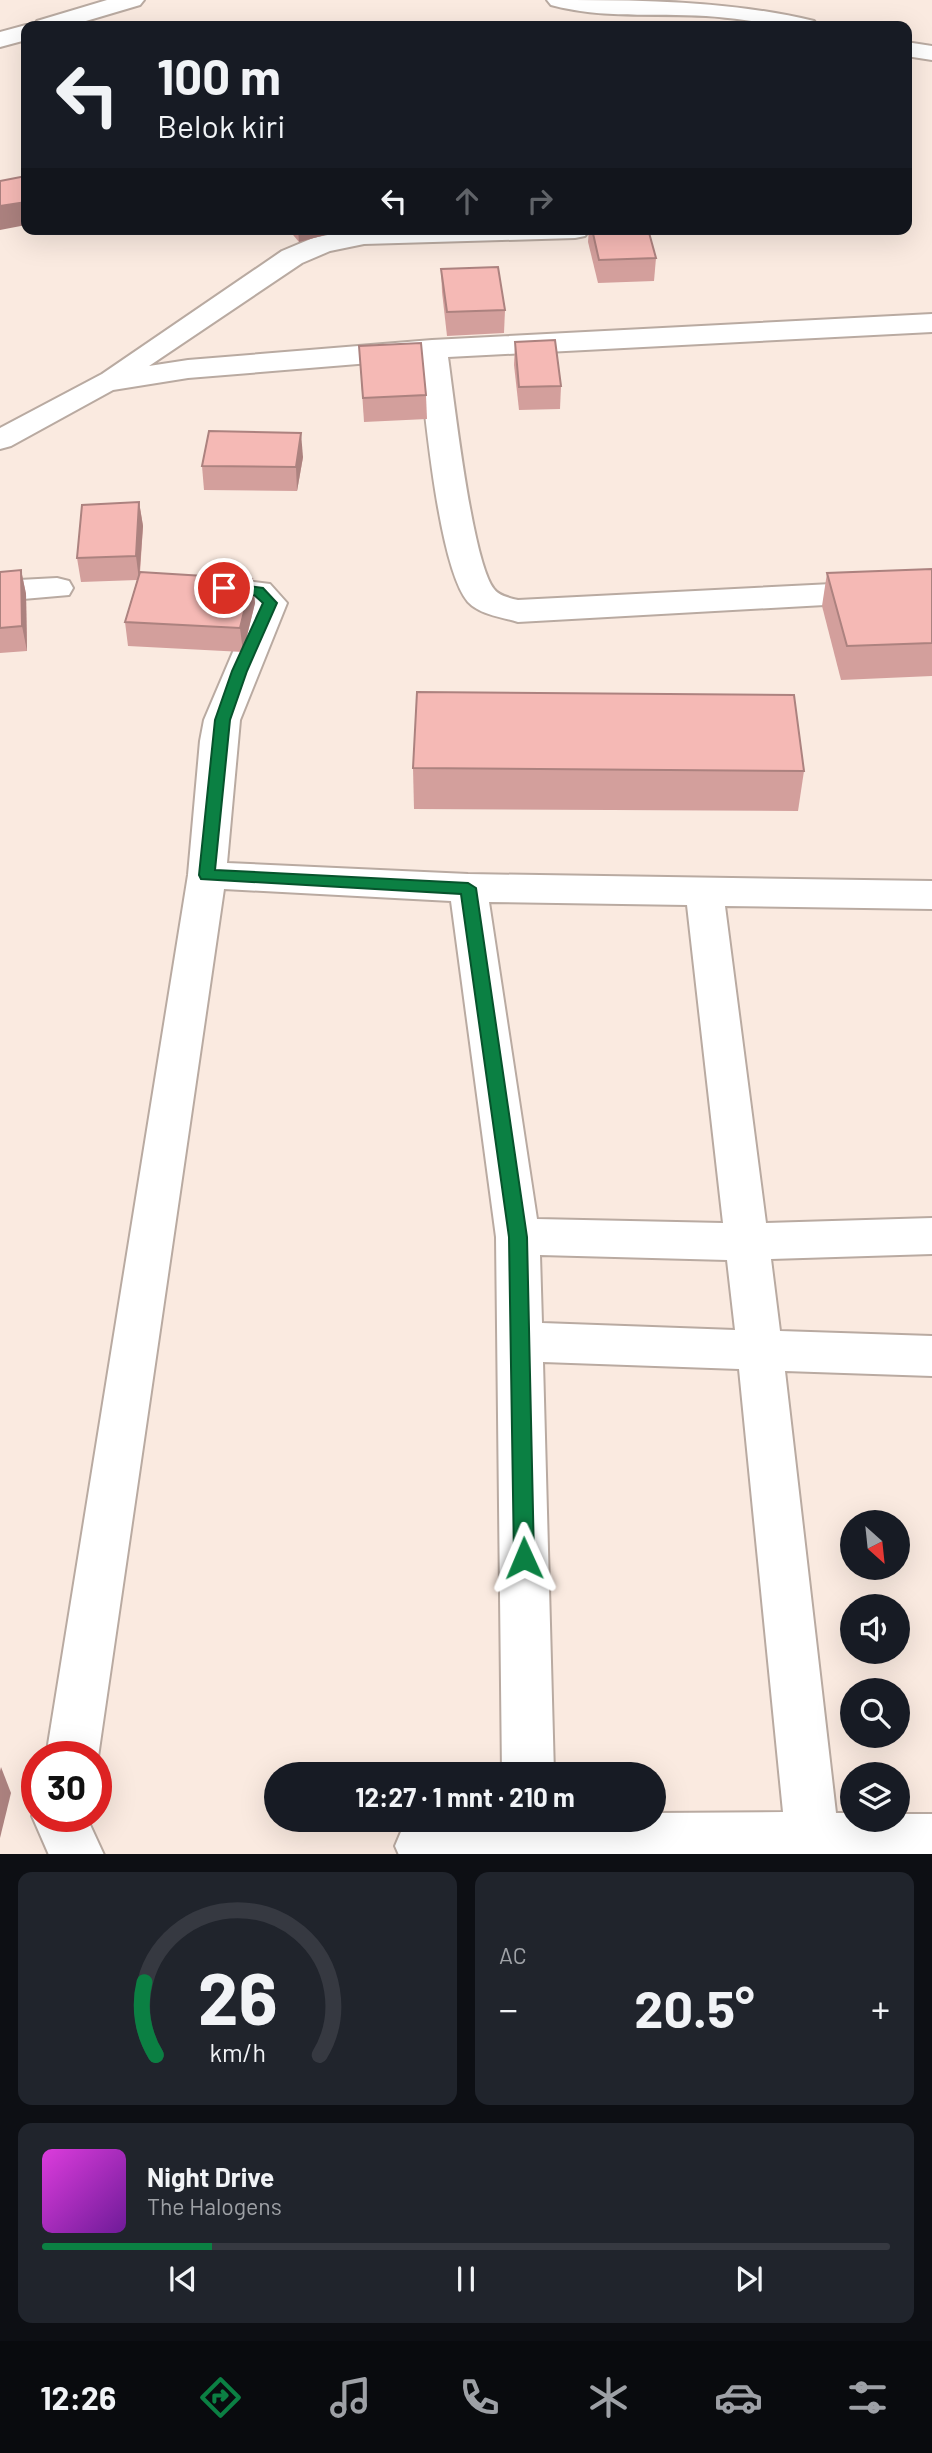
<!DOCTYPE html>
<html lang="id">
<meta charset="utf-8">
<style>
body{margin:0;font-family:Barlow,sans-serif;background:#20242c;color:#f1f3f6;height:100vh;display:flex;flex-direction:column;font-size:26px;white-space:nowrap}
*{box-sizing:border-box;margin:0}
p{font-size:23px;color:#9ea1a6}
.icon{flex:none;width:38px;height:38px;fill:none;stroke:currentColor;stroke-width:2;stroke-linecap:round;stroke-linejoin:round}
.map{position:relative;height:1854px;overflow:hidden}
.sheet{display:flex;flex-direction:column;gap:18px;padding:18px;background:#0d0f14;flex:1}
.sheet>*{flex:none}
.banner{position:absolute;left:21px;top:21px;width:891px;height:214px;border-radius:14px;box-shadow:0 7px 28px #0002;background:#171b24;color:#f1f3f6;overflow:hidden}
.needle{width:46px;rotate:153deg}
.controls{position:absolute;left:840px;top:1510px;display:grid;gap:14px}
.controls a{display:grid;place-items:center;width:70px;height:70px;border-radius:50%;background:#171b24;box-shadow:0 7px 28px #0002;font-size:35px}
.speed{position:absolute;left:21px;top:1741px;display:flex;gap:14px;font-size:35px;font-weight:700;text-align:center}
.speed>*{display:grid;place-content:center;width:91px;height:91px;border-radius:50%;background:#171b24;box-shadow:0 7px 28px #0002;line-height:1}
.speed .limit{border:10px solid #d22;background:#fff;color:#111}
.pin{position:absolute;display:grid;place-items:center;width:60px;height:60px;color:#fff;margin:-30px;border:4px solid #fff;border-radius:50%;box-shadow:0 2px 7px #0007}
.me{position:absolute;width:77px;margin:-38px;rotate:359deg;stroke-linejoin:round;filter:drop-shadow(0 0 5px #0008)}
.turn{display:flex;align-items:center;gap:24px;height:147px;padding:0 21px;font-size:32px}
.turn .icon{width:91px;height:91px;stroke-width:2.5}
.turn b{display:block;font-size:49px;line-height:60px}
.lanes{display:flex;align-items:center;height:66px;padding:0 21px;background:#0003;justify-content:center;gap:35px;direction:ltr}
.lanes .off{opacity:.35}
.big{font-size:52px;font-weight:700;line-height:1.1}
.sheet .card{flex:1;display:flex;flex-direction:column;justify-content:center;gap:10px;min-width:0;padding:0 24px;border-radius:14px;background:#20242c}
.sheet .dial{align-items:center;gap:0}
.dial svg{height:182px;overflow:visible;fill:none;stroke:#363941;stroke-width:7;stroke-linecap:round;text-anchor:middle}
.dial text{fill:#f1f3f6;stroke:none}
.song{display:flex;align-items:center;gap:21px}
.cover{width:84px;height:84px;border-radius:10px;background:linear-gradient(135deg,hsl(300 70% 55%),hsl(280 70% 35%))}
.played{height:7px;border-radius:4px;background:linear-gradient(90deg,#0b8043 20%,#363941 20%)}
.keys{display:flex;justify-content:space-around;direction:ltr}
.heat{display:flex;justify-content:space-between;align-items:center;font-size:38px;direction:ltr}
.sheet .tiles{flex:1;display:grid;gap:18px;grid-template-columns:1fr 1fr}
.card:last-child{grid-column:span 2}
.trip{position:absolute;left:264px;top:1762px;width:402px;height:70px;border-radius:35px;background:#171b24;box-shadow:0 7px 28px #0002;font-weight:700;line-height:70px;text-align:center}
.tabs{display:flex;height:112px;justify-content:space-around;align-items:center;background:#090b0e;color:#9ea1a6}
.tabs .icon{width:49px;height:49px}
.tabs .current{color:#0b8043}
.tabs b{font-size:32px;color:#f1f3f6}
.map>svg:first-child{display:block}
.lines{fill:none;stroke-linecap:round;stroke-linejoin:round}
.minor-casing{stroke:#b9aaa1;stroke-width:4}
.minor{fill:#fff;fill-rule:evenodd}
.wall{fill:#d39f9c}
.shaded-wall{fill:#ac827f}
.building{fill:#f5b9b5;stroke:#ac827f;stroke-width:2}
.route{fill:#0b8043;stroke:#07532c;stroke-width:2}
</style>
<div class="map">
<svg width="932" height="1855" viewBox="0 0 932 1855">
<rect width="100%" height="100%" fill="#faeae0"/>
<g class="lines">
<defs>
<g id="minor">
<path d="M107,0H144L140,5L69,26H33L37,21Z"/>
<path d="M547,0C637,0 727,0 814,21L818,26C780,28 744,18 706,16C652,13 603,19 551,5Z"/>
<path d="M26,25L32,26H26V40L0,47V32Z"/>
<path d="M906,42L932,46V60L906,56Z"/>
<path d="M357,229L589,230L585,236L575,238L364,244L330,251L302,263L149,366L188,360L432,340L932,314V332L448,357C454,399 472,562 494,589C499,596 510,598 518,600L932,579V599L518,622C502,617 480,615 468,602C438,566 425,410 419,359L188,378L113,390L11,446L0,449V428L102,374L282,251L313,238Z"/>
<path d="M206,576L270,584L287,603L240,720L227,863L468,874L932,881V909L725,906L766,1223L932,1218V1254L771,1259L780,1331L932,1336V1376L785,1371L836,1813H852V1820H898V1814H932V1855H399L395,1846L403,1827L420,1820H654V1813L783,1812L739,1369L543,1362L554,1774H502L496,1237L451,901L224,889L98,1757L96,1761V1757H46L188,875L200,741L204,720L253,605L248,600L194,593L190,586L194,579ZM489,902L687,905L723,1223L537,1219ZM540,1255L727,1260L735,1330L542,1323Z"/>
<path d="M57,578L69,581L73,588L69,595L0,601V581Z"/>
<path d="M37,1803V1816H86L104,1855H49L32,1816Z"/>
</g>
</defs>
<use href="#minor" class="minor-casing"/>
<use href="#minor" class="minor"/>
</g>
<g class="wall">
<path d="M288,229H347L299,242Z"/>
<path d="M589,229H648L656,258L654,281L598,283L588,242Z"/>
<path d="M441,269L505,310L504,333L447,336L442,292Z"/>
<path d="M515,342L561,386L560,409L519,410L514,365Z"/>
<path d="M359,346L426,395L427,419L364,422Z"/>
<path d="M303,457L297,491L204,490L202,466Z"/>
<path d="M139,502L143,526L140,573L252,579L255,603L243,652L128,646L125,622L137,580L81,582L77,558Z"/>
<path d="M932,569V676L841,680L822,606L827,573Z"/>
<path d="M21,570L26,594L27,651L0,653V572Z"/>
<path d="M413,768L804,771L798,811L414,809Z"/>
</g>
<g class="shaded-wall">
<path d="M26,202V225L0,230V206Z"/>
<path d="M298,229H347L299,242Z"/>
<path d="M301,433L303,457L297,491L296,467Z"/>
<path d="M139,502L143,526L139,580L136,556Z"/>
<path d="M21,570L26,594L27,651L22,626Z"/>
<path d="M252,579L255,603L243,652L240,628Z"/>
<path d="M1,1767L11,1793L0,1838V1771Z"/>
</g>
<g class="building">
<path d="M26,176V202L0,206V181Z"/>
<path d="M592,229H648L656,258L599,260Z"/>
<path d="M498,267L505,310L447,312L441,269Z"/>
<path d="M555,340L561,386L519,387L515,342Z"/>
<path d="M421,343L426,395L363,398L359,346Z"/>
<path d="M209,431L301,433L296,467L202,466Z"/>
<path d="M139,502L136,556L77,558L82,505Z"/>
<path d="M932,569V643L847,646L827,573Z"/>
<path d="M21,570L22,626L0,628V572Z"/>
<path d="M140,572L252,579L240,628L125,622Z"/>
<path d="M417,692L794,695L804,771L413,768Z"/>
</g>
<path class="route" d="M224,583L263,588L277,603L247,671L230,720L215,870L468,883L476,888L527,1237L534,1558L531,1565L524,1568L516,1565L514,1558L509,1237L461,894L201,879L199,875L215,720L232,671L263,603L254,595L219,591V585Z"/>
</svg>
<div class="controls">
<a><svg class="needle" viewBox="-14 -14 28 28"><path d="M0-13l5 13h-10z" fill="#e53935"/><path d="M0 13l5-13h-10z" fill="#9ea1a6"/></svg></a>
<a><svg class="icon" aria-label="sound" viewBox="0 0 24 24"><path d="M4 9h4l5-4v14l-5-4H4zM17 9q2 3 0 6"/></svg></a>
<a><svg class="icon" aria-label="search" viewBox="0 0 24 24"><circle cx="10" cy="10" r="6"/><path d="M15 15l6 6"/></svg></a>
<a><svg class="icon" aria-label="layers" viewBox="0 0 24 24"><path d="M12 4l9 5-9 5-9-5zM3 14l9 5 9-5"/></svg></a>
</div>
<div class="speed"><div class="limit">30</div></div>
<div class="pin" style="left:224px;top:588px;background:#d93025"><svg class="icon" aria-label="arrive" viewBox="0 0 24 24"><path d="M6 21V4h12l-3 4 3 4H6"/></svg></div>
<svg class="me" style="left:524px;top:1558px" viewBox="-20 -20 40 40"><path d="M0-17L14 15 0 8-14 15z" fill="#0b8043" stroke="#fff" stroke-width="4"/></svg>
<div class="trip">12:27 · 1 mnt · 210 m</div>
<div class="banner">
<div class="turn"><svg class="icon" aria-label="left" viewBox="0 0 24 24"><path d="M17 20v-9H6M10 6l-5 5 5 5"/></svg><div><b>100 m</b>Belok kiri</div></div>
<div class="lanes"><svg class="icon" aria-label="left" viewBox="0 0 24 24"><path d="M17 20v-9H6M10 6l-5 5 5 5"/></svg><svg class="icon off" aria-label="ahead" viewBox="0 0 24 24"><path d="M12 20V5M6 11l6-6 6 6"/></svg><svg class="icon off" aria-label="right" viewBox="0 0 24 24"><path d="M7 20v-9h11M14 6l5 5-5 5"/></svg></div>
</div>
</div>
<section class="sheet">
<div class="tiles">
<div class="card dial"><svg viewBox="0 0 100 80">
<path d="M14 69A42 42 0 1 1 86 69"/>
<path d="M14 69A42 42 0 0 1 9 37" stroke="#0b8043"/>
<text x="50" y="56" font-size="32" font-weight="700">26</text>
<text x="50" y="72" font-size="11">km/h</text>
</svg></div>
<div class="card"><p>AC</p>
<div class="heat"><a>−</a><b class="big">20.5°</b><a>+</a></div>
</div>
<div class="card">
<div class="song"><i class="cover"></i><div><b>Night Drive</b><p>The Halogens</p></div></div>
<div class="played"></div>
<div class="keys"><svg class="icon" aria-label="previous" viewBox="0 0 24 24"><path d="M18 5L8 12l10 7zM5 5v14"/></svg><svg class="icon" aria-label="pause" viewBox="0 0 24 24"><path d="M8 5v14M16 5v14"/></svg><svg class="icon" aria-label="next" viewBox="0 0 24 24"><path d="M6 5l10 7-10 7zM19 5v14"/></svg></div>
</div>
</div>
</section>
<nav class="tabs">
<b>12:26</b>
<svg class="icon current" aria-label="directions" viewBox="0 0 24 24"><path d="M12 3l9 9-9 9-9-9zM9 14v-3h6M13 9l2 2-2 2"/></svg>
<svg class="icon" aria-label="music" viewBox="0 0 24 24"><path d="M9 18V5l10-2v13"/><circle cx="6" cy="18" r="3"/><circle cx="16" cy="16" r="3"/></svg>
<svg class="icon" aria-label="phone" viewBox="0 0 24 24"><path d="M5 4h4l2 5-3 2q2 4 5 5l2-3 5 2v4C11 20 4 13 5 4z"/></svg>
<svg class="icon" aria-label="climate" viewBox="0 0 24 24"><path d="M12 3v18M4 7l16 10M4 17L20 7"/></svg>
<svg class="icon" aria-label="car" viewBox="0 0 24 24"><path d="M5 17H2v-5l4-1 3-4h7l3 4 3 1v5h-3M9 17h6M6 11h13"/><circle cx="7" cy="17" r="2"/><circle cx="17" cy="17" r="2"/></svg>
<svg class="icon" aria-label="filters" viewBox="0 0 24 24"><path d="M4 7h16M4 17h16"/><circle cx="9" cy="7" r="2"/><circle cx="15" cy="17" r="2"/></svg>
</nav>
